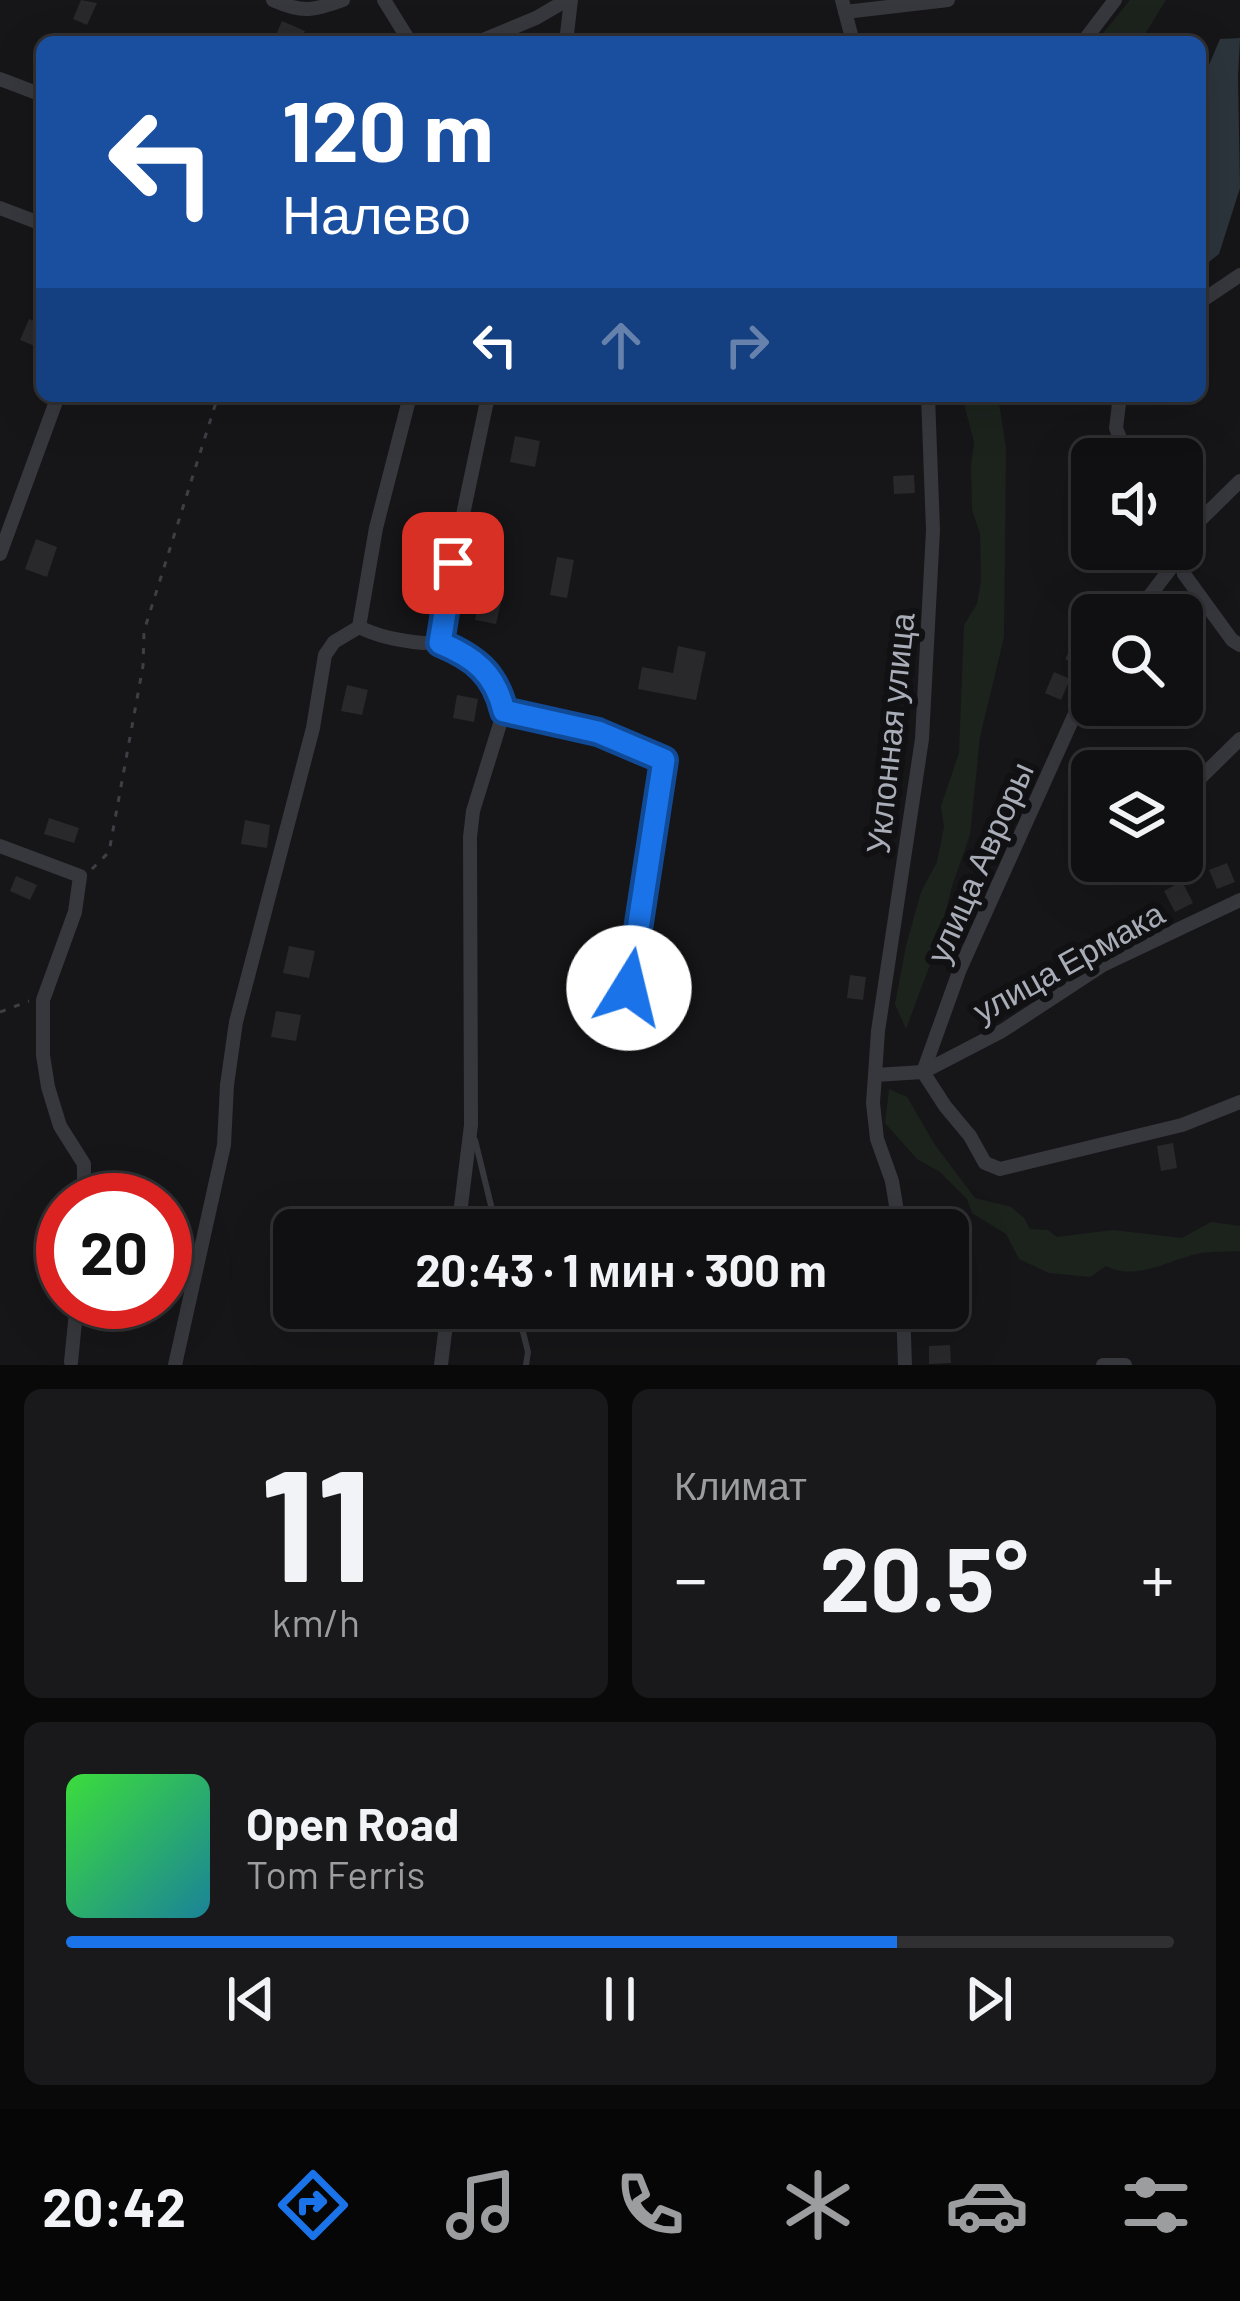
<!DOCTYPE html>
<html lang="ru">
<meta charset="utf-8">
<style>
body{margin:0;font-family:Barlow,sans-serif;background:#19191b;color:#f1f3f6;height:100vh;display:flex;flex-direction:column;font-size:45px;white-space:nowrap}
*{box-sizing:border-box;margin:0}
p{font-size:39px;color:#9c9d9f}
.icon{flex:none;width:66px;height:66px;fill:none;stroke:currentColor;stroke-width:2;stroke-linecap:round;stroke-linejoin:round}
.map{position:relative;height:1365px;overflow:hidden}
.side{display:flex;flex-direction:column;gap:24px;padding:24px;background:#09090a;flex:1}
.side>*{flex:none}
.banner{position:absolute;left:36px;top:36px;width:1170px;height:366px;border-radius:18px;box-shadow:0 12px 48px #0002,0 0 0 3px #303032;background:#1a4fa0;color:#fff;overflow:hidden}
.tools{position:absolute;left:1071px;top:438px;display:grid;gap:24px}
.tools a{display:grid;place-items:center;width:132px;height:132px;border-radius:18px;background:#101012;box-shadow:0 12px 48px #0002,0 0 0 3px #303032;font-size:60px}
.speed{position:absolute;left:36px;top:1173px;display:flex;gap:24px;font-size:60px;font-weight:700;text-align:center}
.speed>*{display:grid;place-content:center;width:156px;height:156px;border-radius:50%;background:#101012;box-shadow:0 12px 48px #0002,0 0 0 3px #303032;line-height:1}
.speed .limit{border:18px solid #d22;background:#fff;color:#111}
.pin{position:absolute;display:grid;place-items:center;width:102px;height:102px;color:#fff;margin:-51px;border-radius:24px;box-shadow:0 6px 18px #0006}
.me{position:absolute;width:132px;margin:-66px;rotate:9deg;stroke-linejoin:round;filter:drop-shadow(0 0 9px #0008)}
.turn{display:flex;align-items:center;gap:42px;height:252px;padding:0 48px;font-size:54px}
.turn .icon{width:156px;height:156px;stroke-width:2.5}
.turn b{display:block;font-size:84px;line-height:102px}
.lanes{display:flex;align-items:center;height:114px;padding:0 48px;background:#0003;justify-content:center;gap:60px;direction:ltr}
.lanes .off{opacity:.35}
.big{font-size:90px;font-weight:700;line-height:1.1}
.side .widget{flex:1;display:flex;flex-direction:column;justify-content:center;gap:18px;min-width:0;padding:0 42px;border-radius:18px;background:#19191b}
.side .dial{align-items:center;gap:0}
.dial b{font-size:156px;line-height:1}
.song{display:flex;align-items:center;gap:36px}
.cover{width:144px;height:144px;border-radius:18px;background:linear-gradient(135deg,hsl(120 70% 55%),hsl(190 70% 35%))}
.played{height:12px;border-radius:6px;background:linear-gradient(90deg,#1a73e8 75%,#303032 75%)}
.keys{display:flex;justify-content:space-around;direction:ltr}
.heat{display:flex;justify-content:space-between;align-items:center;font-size:66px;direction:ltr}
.side .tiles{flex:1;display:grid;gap:24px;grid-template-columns:1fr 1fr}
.widget:last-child{grid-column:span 2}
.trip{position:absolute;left:273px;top:1209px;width:696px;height:120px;border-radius:18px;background:#101012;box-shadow:0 12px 48px #0002,0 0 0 3px #303032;font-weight:700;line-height:120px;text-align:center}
.menu{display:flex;height:192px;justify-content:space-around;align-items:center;background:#060607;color:#9c9d9f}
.menu .icon{width:84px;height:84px}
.menu .selected{color:#1a73e8}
.menu b{font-size:54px;color:#f1f3f6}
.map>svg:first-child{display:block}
.green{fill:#1c231d}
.water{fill:#2c353c}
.building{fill:#29292c}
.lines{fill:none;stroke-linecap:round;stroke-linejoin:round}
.path{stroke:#3d3f44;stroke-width:3;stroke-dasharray:6 9;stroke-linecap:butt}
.lane{stroke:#37383d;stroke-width:6}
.street{stroke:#37383d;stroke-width:14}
.route-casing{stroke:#114b97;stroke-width:30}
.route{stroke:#1a73e8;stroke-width:21}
.labels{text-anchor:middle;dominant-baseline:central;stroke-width:12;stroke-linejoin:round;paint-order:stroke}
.street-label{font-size:33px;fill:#a8adb8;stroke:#111113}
</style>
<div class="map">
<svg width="1240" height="1365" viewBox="0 0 1240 1365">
<rect width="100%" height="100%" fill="#161618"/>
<g class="green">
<path d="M1130,0H1166L1140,42H1099L1100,37Z"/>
<path d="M962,396H998L1006,448L1004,637L980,737L970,835L952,886L938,943L906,1029L895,1004L906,946L921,892L937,862L944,827L941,806L959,753L964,625L977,604L981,581L980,533L972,510L971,466L974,442Z"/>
<path d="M889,1089L907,1097L935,1145L975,1198L1011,1207L1024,1218L1030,1229L1048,1230L1057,1237L1113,1230L1182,1238L1211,1222L1240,1226V1251C1227,1252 1213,1251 1201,1253C1170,1259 1136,1282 1106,1266L1090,1277L1049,1273L1019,1259L1006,1234L972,1213L967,1199L940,1172L917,1159L885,1123Z"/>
</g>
<path class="water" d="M1240,38L1238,76L1240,188L1219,254L1200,269V86L1220,39Z"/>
<g class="building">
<path d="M81,0L97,3L87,25L73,19Z"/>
<path d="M282,21L305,31L300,42H273Z"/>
<path d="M29,319L42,324V349L20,340Z"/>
<path d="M515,436L540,441L535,467L510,462Z"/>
<path d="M914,475L915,493L894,494L893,476Z"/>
<path d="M36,539L57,547L47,577L25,569Z"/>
<path d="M557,557L574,560L567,598L550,595Z"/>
<path d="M482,584L504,589L496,624L475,620Z"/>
<path d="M1074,642L1092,651L1083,668L1065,659Z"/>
<path d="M678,646L706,652L696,700L638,689L642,667L673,673Z"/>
<path d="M1054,672L1070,679L1061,700L1045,693Z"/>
<path d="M347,685L368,690L362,715L341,711Z"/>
<path d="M457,695L478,699L474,722L453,718Z"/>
<path d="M49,818L79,828L74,843L44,834Z"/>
<path d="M245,820L270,825L267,848L241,844Z"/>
<path d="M1227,863L1235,882L1217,889L1209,870Z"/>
<path d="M16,876L37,885L30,900L10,891Z"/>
<path d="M1182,881L1193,903L1175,912L1164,891Z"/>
<path d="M289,946L315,951L309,978L283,973Z"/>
<path d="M850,975L866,977L863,1000L847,998Z"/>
<path d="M276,1011L301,1015L296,1041L271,1037Z"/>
<path d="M1173,1143L1177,1168L1161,1171L1157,1146Z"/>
<path d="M950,1345L951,1363L929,1364V1346Z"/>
</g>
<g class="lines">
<g class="path">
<path d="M92,869L109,852L143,666L144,631L218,396"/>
<path d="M0,1012L29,1001"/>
</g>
<g class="lane">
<path d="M508,711L597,732L664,760L629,988"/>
<path d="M475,1140L497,1230"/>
<path d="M517,1308L528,1352L526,1365"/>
</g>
<g class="street">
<path d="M273,0C302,13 313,11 343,0"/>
<path d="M384,0L410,42"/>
<path d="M842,0L853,42"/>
<path d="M845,12L948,0"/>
<path d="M478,42L536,18L567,0"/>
<path d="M566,42L571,0"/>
<path d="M1083,42L1115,0"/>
<path d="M0,79L42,95"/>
<path d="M0,208L42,224"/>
<path d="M1200,302L1240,275"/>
<path d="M1120,396L1116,428L1128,459"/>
<path d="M1180,551L1184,574L1232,640L1240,645"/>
<path d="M0,554L58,396"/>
<path d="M1135,615L1180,556L1193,527L1240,481"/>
<path d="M359,627L376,528L410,396"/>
<path d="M440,643L445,600L488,396"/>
<path d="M1191,787L1240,739"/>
<path d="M0,846L80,876L75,912L43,1000V1055L48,1087L60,1126L84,1164V1200"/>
<path d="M923,1072L960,969L1092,676"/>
<path d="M923,1072L945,1106L970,1136L985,1163L1000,1169L1182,1125L1240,1102"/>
<path d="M875,1075L878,1031L922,739L933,530L928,396"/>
<path d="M900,1230L892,1181L877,1139L873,1103L875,1075L923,1072L1002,1031L1103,965L1240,900"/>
<path d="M903,1308L905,1365"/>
<path d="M71,1362L77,1302"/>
<path d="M175,1365L224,1145L227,1085L236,1022L313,728L325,655L334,642L359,627C379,637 400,641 423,643C429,643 436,642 442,644C474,652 497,680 504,711L473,811L470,837L471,1125L458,1230"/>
<path d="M441,1365L448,1308"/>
<path d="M1103,1365H1125"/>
</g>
</g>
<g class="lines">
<defs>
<path id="route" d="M453,563L440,643C474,657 495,673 504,711L598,732L664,760L629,988"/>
</defs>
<use href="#route" class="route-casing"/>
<use href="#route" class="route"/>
</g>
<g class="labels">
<g class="street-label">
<text transform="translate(889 733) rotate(-84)">Уклонная улица</text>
<text transform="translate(979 862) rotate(-66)">улица Авроры</text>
<text transform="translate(1068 961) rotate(-29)">улица Ермака</text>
</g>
</g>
</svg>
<div class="tools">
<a><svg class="icon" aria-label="sound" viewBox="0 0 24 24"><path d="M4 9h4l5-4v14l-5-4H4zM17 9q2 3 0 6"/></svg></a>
<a><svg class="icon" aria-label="search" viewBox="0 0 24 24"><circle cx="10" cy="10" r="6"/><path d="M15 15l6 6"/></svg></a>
<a><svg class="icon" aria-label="layers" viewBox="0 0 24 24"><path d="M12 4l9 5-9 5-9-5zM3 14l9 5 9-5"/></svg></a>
</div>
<div class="speed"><div class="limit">20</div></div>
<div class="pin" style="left:453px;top:563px;background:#d93025"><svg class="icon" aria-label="arrive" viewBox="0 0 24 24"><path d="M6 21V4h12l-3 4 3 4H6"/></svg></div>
<svg class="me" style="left:629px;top:988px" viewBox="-20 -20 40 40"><circle r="19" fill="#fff"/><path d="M0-13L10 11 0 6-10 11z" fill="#1a73e8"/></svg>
<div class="trip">20:43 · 1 мин · 300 m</div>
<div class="banner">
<div class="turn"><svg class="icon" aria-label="left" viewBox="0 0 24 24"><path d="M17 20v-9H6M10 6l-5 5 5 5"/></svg><div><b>120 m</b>Налево</div></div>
<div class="lanes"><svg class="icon" aria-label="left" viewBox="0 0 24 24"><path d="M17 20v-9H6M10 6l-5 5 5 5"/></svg><svg class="icon off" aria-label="ahead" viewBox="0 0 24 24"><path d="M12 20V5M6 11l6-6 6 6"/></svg><svg class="icon off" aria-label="right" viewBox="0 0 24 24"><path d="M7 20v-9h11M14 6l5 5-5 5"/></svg></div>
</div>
</div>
<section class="side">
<div class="tiles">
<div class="widget dial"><b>11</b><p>km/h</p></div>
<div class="widget"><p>Климат</p>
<div class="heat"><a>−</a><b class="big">20.5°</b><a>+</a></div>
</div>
<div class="widget">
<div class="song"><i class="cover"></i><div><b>Open Road</b><p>Tom Ferris</p></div></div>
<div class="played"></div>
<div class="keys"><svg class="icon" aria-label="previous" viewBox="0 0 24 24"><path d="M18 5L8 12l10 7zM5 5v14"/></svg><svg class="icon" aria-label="pause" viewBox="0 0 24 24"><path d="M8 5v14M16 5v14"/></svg><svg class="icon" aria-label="next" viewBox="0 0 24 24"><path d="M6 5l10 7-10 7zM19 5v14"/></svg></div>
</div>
</div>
</section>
<nav class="menu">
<b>20:42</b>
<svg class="icon selected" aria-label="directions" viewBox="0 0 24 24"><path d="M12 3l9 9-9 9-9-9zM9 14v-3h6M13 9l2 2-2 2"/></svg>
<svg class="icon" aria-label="music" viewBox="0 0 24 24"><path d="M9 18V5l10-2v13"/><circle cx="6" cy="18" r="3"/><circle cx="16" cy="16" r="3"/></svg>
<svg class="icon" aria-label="phone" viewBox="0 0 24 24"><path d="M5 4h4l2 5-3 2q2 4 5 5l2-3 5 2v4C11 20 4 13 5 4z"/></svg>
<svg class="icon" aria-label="climate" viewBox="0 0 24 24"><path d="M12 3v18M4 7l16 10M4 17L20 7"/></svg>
<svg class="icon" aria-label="car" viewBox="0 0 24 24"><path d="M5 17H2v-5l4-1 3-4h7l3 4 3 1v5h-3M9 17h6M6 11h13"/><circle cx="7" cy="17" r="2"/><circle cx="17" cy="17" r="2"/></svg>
<svg class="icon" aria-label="filters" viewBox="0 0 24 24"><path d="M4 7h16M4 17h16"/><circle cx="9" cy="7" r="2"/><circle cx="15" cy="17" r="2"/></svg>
</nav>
